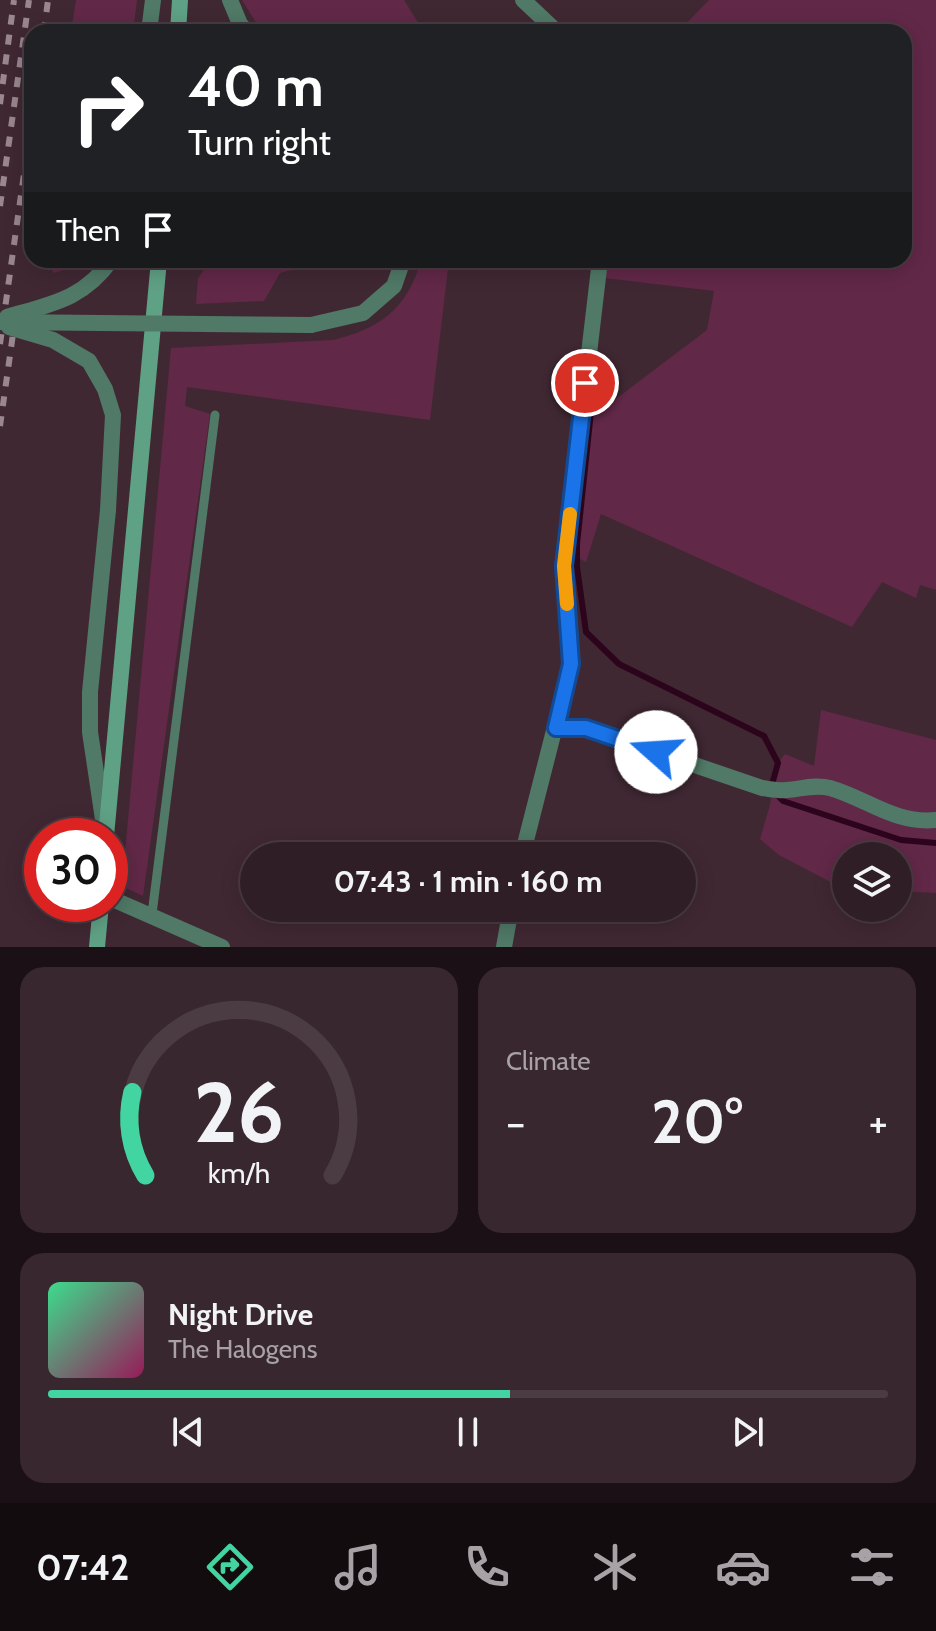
<!DOCTYPE html>
<meta charset="utf-8">
<style>
body{margin:0;font-family:Cabin,sans-serif;background:#38272e;color:#f1f3f6;height:100vh;display:flex;flex-direction:column;font-size:30px;white-space:nowrap}
*{box-sizing:border-box;margin:0}
p{font-size:26px;color:#a8a2a7}
.icon{flex:none;width:44px;height:44px;fill:none;stroke:currentColor;stroke-width:2;stroke-linecap:round;stroke-linejoin:round}
.map{position:relative;height:947px;overflow:hidden}
.side{display:flex;flex-direction:column;gap:20px;padding:20px;background:#1a1015;flex:1}
.side>*{flex:none}
.guide{position:absolute;left:24px;top:24px;width:888px;height:244px;border-radius:24px;box-shadow:0 4px 20px #0003,0 0 0 2px #4b3c43;background:#202124;color:#fff;overflow:hidden}
.buttons{position:absolute;left:832px;top:842px;display:grid;gap:16px}
.buttons a{display:grid;place-items:center;width:80px;height:80px;border-radius:50%;background:#301e26;box-shadow:0 4px 20px #0003,0 0 0 2px #4b3c43;font-size:40px}
.speed{position:absolute;left:24px;top:818px;display:flex;gap:16px;font-size:40px;font-weight:700;text-align:center}
.speed>*{display:grid;place-content:center;width:104px;height:104px;border-radius:50%;background:#301e26;box-shadow:0 4px 20px #0003,0 0 0 2px #4b3c43;line-height:1}
.speed .limit{border:12px solid #d22;background:#fff;color:#111}
.pin{position:absolute;display:grid;place-items:center;width:68px;height:68px;color:#fff;margin:-34px;border:4px solid #fff;border-radius:50%;box-shadow:0 2px 8px #0007}
.me{position:absolute;width:88px;margin:-44px;rotate:289deg;stroke-linejoin:round;filter:drop-shadow(0 0 6px #0008)}
.turn{display:flex;align-items:center;gap:28px;height:168px;padding:0 32px;font-size:36px}
.turn .icon{width:104px;height:104px;stroke-width:2.5}
.turn b{display:block;font-size:56px;line-height:68px}
.then{display:flex;align-items:center;height:76px;padding:0 32px;background:#0003;gap:16px;font-size:30px}
.big{font-size:60px;font-weight:700;line-height:1.1}
.side .widget{flex:1;display:flex;flex-direction:column;justify-content:center;gap:12px;min-width:0;padding:0 28px;border-radius:24px;background:#38272e}
.side .dial{align-items:center;gap:0}
.dial svg{height:208px;overflow:visible;fill:none;stroke:#4b3c43;stroke-width:7;stroke-linecap:round;text-anchor:middle}
.dial text{fill:#f1f3f6;stroke:none}
.song{display:flex;align-items:center;gap:24px}
.cover{width:96px;height:96px;border-radius:12px;background:linear-gradient(135deg,hsl(150 70% 55%),hsl(330 70% 35%))}
.played{height:8px;border-radius:4px;background:linear-gradient(90deg,#42d4a1 55%,#4b3c43 55%)}
.keys{display:flex;justify-content:space-around;direction:ltr}
.heat{display:flex;justify-content:space-between;align-items:center;font-size:44px;direction:ltr}
.side .tiles{flex:1;display:grid;gap:20px;grid-template-columns:1fr 1fr}
.widget:last-child{grid-column:span 2}
.trip{position:absolute;left:240px;top:842px;width:456px;height:80px;border-radius:40px;background:#301e26;box-shadow:0 4px 20px #0003,0 0 0 2px #4b3c43;font-weight:700;line-height:80px;text-align:center}
.tabs{display:flex;height:128px;justify-content:space-around;align-items:center;background:#130c0f;color:#a8a2a7}
.tabs .icon{width:56px;height:56px}
.tabs .active{color:#42d4a1}
.tabs b{font-size:36px;color:#f1f3f6}
.map>svg:first-child{display:block}
.green{fill:#622848}
.lines{fill:none;stroke-linecap:round;stroke-linejoin:round}
.stream{stroke:#2c051c;stroke-width:6}
.service{stroke:#507967;stroke-width:9}
.minor{stroke:#507967;stroke-width:16}
.tertiary{stroke:#507967;stroke-width:16}
.secondary{stroke:#5fa185;stroke-width:16}
.rail{stroke:#99868e;stroke-width:6;stroke-dasharray:10 10;stroke-linecap:butt}
.minor-bridge{stroke:#507967;stroke-width:16}
.route-casing{stroke:#114b97;stroke-width:20}
.route{stroke:#1a73e8;stroke-width:14}
.slow{stroke:#f59e0b;stroke-width:14}
</style>
<div class="map">
<svg width="936" height="947" viewBox="0 0 936 947">
<rect width="100%" height="100%" fill="#402833"/>
<g class="green">
<path d="M76,0H137L133,32H71Z"/>
<path d="M242,0H404L424,32H262Z"/>
<path d="M709,0H936V590L920,585L916,598L882,582L852,627L601,514L586,562L569,553L592,417L707,330L714,291L605,278L608,260H904V32H678Z"/>
<path d="M45,260H82L76,266L54,273Z"/>
<path d="M211,260H332C316,268 297,268 280,273L264,301L196,304L198,278Z"/>
<path d="M421,260H449L430,420L187,387L185,406L210,414L143,896L122,886L171,348L333,340C380,329 408,308 421,260Z"/>
<path d="M821,710L936,740V893L898,891V856H846V888L840,887L779,855L760,839L770,805L778,763L785,754L814,766Z"/>
</g>
<g class="lines">
<path class="stream" d="M597,355L577,544V567L586,632L619,664L764,736L778,763L771,788L783,801L901,840L936,843"/>
<path class="service" d="M152,914L215,415"/>
<g class="minor">
<path d="M230,0L240,24L247,32"/>
<path d="M523,0L557,32"/>
<path d="M149,32L153,0"/>
<path d="M311,325L363,313L394,286L403,260"/>
<path d="M556,728H586L762,788C770,789 779,791 787,790C801,789 815,784 830,788C868,799 894,824 936,820"/>
<path d="M522,856L571,664L564,566L600,260"/>
<path d="M110,898L222,947"/>
<path d="M504,947L511,908"/>
</g>
<path class="tertiary" d="M104,826L90,732V692L108,510"/>
<g class="secondary">
<path d="M178,32L180,0"/>
<path d="M106,836L159,260"/>
<path d="M97,947L101,904"/>
</g>
<g class="rail">
<path d="M44,32L48,0"/>
<path d="M0,104L14,0"/>
<path d="M0,206L29,0"/>
<path d="M0,344L32,117"/>
<path d="M0,426L14,327"/>
</g>
<g class="minor-bridge">
<path d="M7,317C51,304 84,299 111,260"/>
<path d="M0,322L311,325"/>
<path d="M9,327L53,340L89,361L105,389L113,415L108,510"/>
</g>
</g>
<g class="lines">
<defs>
<path id="route" d="M585,383L564,566L571,664L556,728H586L656,752"/>
</defs>
<use href="#route" class="route-casing"/>
<use href="#route" class="route"/>
<path class="slow" d="M567,604L564,566L570,514"/>
</g>
</svg>
<div class="buttons">
<a><svg class="icon" aria-label="layers" viewBox="0 0 24 24"><path d="M12 4l9 5-9 5-9-5zM3 14l9 5 9-5"/></svg></a>
</div>
<div class="speed"><div class="limit">30</div></div>
<div class="pin" style="left:585px;top:383px;background:#d93025"><svg class="icon" aria-label="arrive" viewBox="0 0 24 24"><path d="M6 21V4h12l-3 4 3 4H6"/></svg></div>
<svg class="me" style="left:656px;top:752px" viewBox="-20 -20 40 40"><circle r="19" fill="#fff"/><path d="M0-13L10 11 0 6-10 11z" fill="#1a73e8"/></svg>
<div class="trip">07:43 · 1 min · 160 m</div>
<div class="guide">
<div class="turn"><svg class="icon" aria-label="right" viewBox="0 0 24 24"><path d="M7 20v-9h11M14 6l5 5-5 5"/></svg><div><b>40 m</b>Turn right</div></div>
<div class="then">Then<svg class="icon" aria-label="arrive" viewBox="0 0 24 24"><path d="M6 21V4h12l-3 4 3 4H6"/></svg></div>
</div>
</div>
<section class="side">
<div class="tiles">
<div class="widget dial"><svg viewBox="0 0 100 80">
<path d="M14 69A42 42 0 1 1 86 69"/>
<path d="M14 69A42 42 0 0 1 9 37" stroke="#42d4a1"/>
<text x="50" y="56" font-size="32" font-weight="700">26</text>
<text x="50" y="72" font-size="11">km/h</text>
</svg></div>
<div class="widget"><p>Climate</p>
<div class="heat"><a>−</a><b class="big">20°</b><a>+</a></div>
</div>
<div class="widget">
<div class="song"><i class="cover"></i><div><b>Night Drive</b><p>The Halogens</p></div></div>
<div class="played"></div>
<div class="keys"><svg class="icon" aria-label="previous" viewBox="0 0 24 24"><path d="M18 5L8 12l10 7zM5 5v14"/></svg><svg class="icon" aria-label="pause" viewBox="0 0 24 24"><path d="M8 5v14M16 5v14"/></svg><svg class="icon" aria-label="next" viewBox="0 0 24 24"><path d="M6 5l10 7-10 7zM19 5v14"/></svg></div>
</div>
</div>
</section>
<nav class="tabs">
<b>07:42</b>
<svg class="icon active" aria-label="directions" viewBox="0 0 24 24"><path d="M12 3l9 9-9 9-9-9zM9 14v-3h6M13 9l2 2-2 2"/></svg>
<svg class="icon" aria-label="music" viewBox="0 0 24 24"><path d="M9 18V5l10-2v13"/><circle cx="6" cy="18" r="3"/><circle cx="16" cy="16" r="3"/></svg>
<svg class="icon" aria-label="phone" viewBox="0 0 24 24"><path d="M5 4h4l2 5-3 2q2 4 5 5l2-3 5 2v4C11 20 4 13 5 4z"/></svg>
<svg class="icon" aria-label="climate" viewBox="0 0 24 24"><path d="M12 3v18M4 7l16 10M4 17L20 7"/></svg>
<svg class="icon" aria-label="car" viewBox="0 0 24 24"><path d="M5 17H2v-5l4-1 3-4h7l3 4 3 1v5h-3M9 17h6M6 11h13"/><circle cx="7" cy="17" r="2"/><circle cx="17" cy="17" r="2"/></svg>
<svg class="icon" aria-label="filters" viewBox="0 0 24 24"><path d="M4 7h16M4 17h16"/><circle cx="9" cy="7" r="2"/><circle cx="15" cy="17" r="2"/></svg>
</nav>
